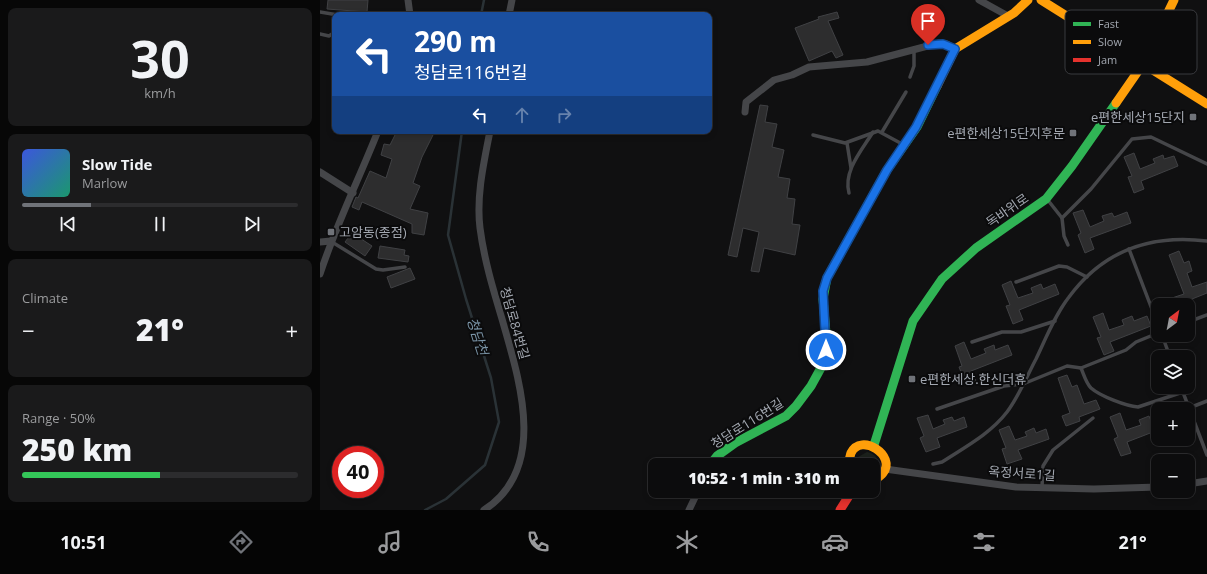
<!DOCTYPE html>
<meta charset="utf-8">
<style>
body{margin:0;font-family:"Open Sans","Noto Sans KR",sans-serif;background:#1a1a1b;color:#f1f3f6;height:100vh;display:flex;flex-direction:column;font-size:15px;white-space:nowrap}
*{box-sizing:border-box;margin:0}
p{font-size:13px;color:#9a9b9d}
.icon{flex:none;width:22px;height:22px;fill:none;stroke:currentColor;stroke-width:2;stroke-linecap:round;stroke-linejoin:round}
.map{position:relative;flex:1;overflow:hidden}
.sheet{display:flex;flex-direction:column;gap:8px;padding:8px;background:#070707;width:320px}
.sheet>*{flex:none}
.top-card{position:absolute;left:12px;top:12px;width:380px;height:122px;border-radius:8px;box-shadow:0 2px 6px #0003,0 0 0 1px #2c2c2e;background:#1a4fa0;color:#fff;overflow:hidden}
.needle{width:26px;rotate:32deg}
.fabs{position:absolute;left:831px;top:298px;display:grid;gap:8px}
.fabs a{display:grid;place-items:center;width:44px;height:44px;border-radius:8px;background:#0c0c0d;box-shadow:0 2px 6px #0003,0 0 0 1px #2c2c2e;font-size:20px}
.speed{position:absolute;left:12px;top:446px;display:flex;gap:8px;font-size:20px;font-weight:700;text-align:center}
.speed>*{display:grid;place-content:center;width:52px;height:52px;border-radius:50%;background:#0c0c0d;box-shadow:0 2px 6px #0003,0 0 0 1px #2c2c2e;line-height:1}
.speed .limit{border:6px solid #d22;background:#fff;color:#111}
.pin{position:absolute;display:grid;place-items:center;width:34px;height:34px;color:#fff;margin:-41px -17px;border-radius:50% 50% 50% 0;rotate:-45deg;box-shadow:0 0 4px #0007}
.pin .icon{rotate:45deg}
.me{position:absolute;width:44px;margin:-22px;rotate:0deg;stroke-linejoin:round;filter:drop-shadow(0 0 3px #0008)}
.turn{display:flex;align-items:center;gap:14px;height:84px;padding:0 16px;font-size:18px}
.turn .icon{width:52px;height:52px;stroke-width:2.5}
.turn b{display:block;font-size:28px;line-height:34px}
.lanes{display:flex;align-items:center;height:38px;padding:0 16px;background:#0003;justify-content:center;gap:20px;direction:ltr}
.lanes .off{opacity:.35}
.big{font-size:30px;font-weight:800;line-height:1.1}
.sheet .tile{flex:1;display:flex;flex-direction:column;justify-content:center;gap:6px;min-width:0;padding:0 14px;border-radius:8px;background:#1a1a1b}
.sheet .dial{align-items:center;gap:0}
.dial b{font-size:52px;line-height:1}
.song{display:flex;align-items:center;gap:12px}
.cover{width:48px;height:48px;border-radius:6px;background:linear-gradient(135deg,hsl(230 70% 55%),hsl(160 70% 35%))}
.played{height:4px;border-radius:2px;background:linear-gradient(90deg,#707379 25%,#2c2c2e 25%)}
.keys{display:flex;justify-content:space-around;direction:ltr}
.heat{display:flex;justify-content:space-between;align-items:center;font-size:22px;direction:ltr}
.charge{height:6px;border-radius:3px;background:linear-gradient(90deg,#34c759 50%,#2c2c2e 0)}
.trip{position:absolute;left:328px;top:458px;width:232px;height:40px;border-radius:8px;background:#0c0c0d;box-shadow:0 2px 6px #0003,0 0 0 1px #2c2c2e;font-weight:800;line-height:40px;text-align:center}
.tabs{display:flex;height:64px;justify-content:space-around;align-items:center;background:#050505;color:#9a9b9d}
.tabs .icon{width:28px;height:28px}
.tabs .current{color:#707379}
.tabs b{font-size:18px;color:#f1f3f6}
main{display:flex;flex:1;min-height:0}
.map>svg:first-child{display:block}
.green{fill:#1b201b}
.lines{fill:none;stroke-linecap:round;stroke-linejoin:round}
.stream{stroke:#2a3236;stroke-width:2.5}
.building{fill:#2d2d2e;stroke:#404144}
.lane{stroke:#454649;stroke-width:3.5}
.street{stroke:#454649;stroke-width:7}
.fast{stroke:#30b455;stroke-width:9}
.slow{stroke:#ff9f0a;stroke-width:9}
.jam{stroke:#e5322d;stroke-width:9}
.route-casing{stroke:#114b97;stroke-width:10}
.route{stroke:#1a73e8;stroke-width:7}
.poi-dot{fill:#707379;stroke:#0b0b0c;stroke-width:1.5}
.labels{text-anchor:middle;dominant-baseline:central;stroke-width:4;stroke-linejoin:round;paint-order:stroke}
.poi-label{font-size:13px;fill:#a3a8b1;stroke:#0b0b0c;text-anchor:end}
.street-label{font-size:13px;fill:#a3a8b1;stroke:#0b0b0c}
.water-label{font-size:14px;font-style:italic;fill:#7c96a9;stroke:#0b0b0c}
.key{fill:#0b0b0c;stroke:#393a3e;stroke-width:1}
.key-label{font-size:11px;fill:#a3a8b1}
</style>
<main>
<section class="sheet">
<div class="tile dial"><b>30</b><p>km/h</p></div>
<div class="tile">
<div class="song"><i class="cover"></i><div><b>Slow Tide</b><p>Marlow</p></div></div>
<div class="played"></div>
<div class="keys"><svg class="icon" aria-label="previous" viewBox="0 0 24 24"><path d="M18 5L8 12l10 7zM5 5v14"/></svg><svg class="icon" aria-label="pause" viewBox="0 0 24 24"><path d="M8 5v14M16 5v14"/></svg><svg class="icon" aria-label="next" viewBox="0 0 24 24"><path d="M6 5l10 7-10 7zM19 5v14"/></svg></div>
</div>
<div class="tile"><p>Climate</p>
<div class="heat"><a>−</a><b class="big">21°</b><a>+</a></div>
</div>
<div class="tile"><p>Range · 50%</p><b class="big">250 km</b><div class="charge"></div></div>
</section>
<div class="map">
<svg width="887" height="510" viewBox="0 0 887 510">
<rect width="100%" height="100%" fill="#101011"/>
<path class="green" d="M547,452C558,454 562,465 553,472V465H536L538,457Z"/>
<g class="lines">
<g class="stream">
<path d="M161,15L164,0"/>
<path d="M105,510L126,499L165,465L179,422L171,378L146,299L128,235L142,131"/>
</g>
</g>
<g class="building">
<path d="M8,0H48L47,12L7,9Z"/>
<path d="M517,12L519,18L508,21L523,55L516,58L512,51L489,61L475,28L499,19L498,17Z"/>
<path d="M440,105L448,106L445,122L457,124L452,147L464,150L458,177L470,179L467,198L475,199L472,224L480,225L475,255L444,248L439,272L431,271L439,232L423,228L417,257L408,255Z"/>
<path d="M77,131H104L113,135L102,157L93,183L100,186L90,209L108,213L104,235L92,233V224L42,202L39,210L32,207L36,197L38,198L50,171L66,178L72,159L61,155L64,144L70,145Z"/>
<path d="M814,153L820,169L835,163L833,159L843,155L844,159L854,156L858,166L821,181L824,189L814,193L808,177L812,176L804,157Z"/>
<path d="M763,210L770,227L784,221L782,216L792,213L794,217L807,212L811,223L770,238L774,249L765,253L758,235L761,233L753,213Z"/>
<path d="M32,233L52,246L45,256L25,242Z"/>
<path d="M60,246L85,250L84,255L89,256L88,262L58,258Z"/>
<path d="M859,251L864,263L869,261L872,271L867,273L872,287L887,282V293L872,299L874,303L867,305H855L852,298L864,294L849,255Z"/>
<path d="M90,268L95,279L71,288L67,277Z"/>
<path d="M691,281L698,298L713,293L711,288L721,284L723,289L735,284L739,294L699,310L703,320L693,324L686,306L690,305L682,285Z"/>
<path d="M783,313L789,330L804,325L802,320L812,316L814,321L827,316L831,326L790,342L794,351L784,355L777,338L781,337L773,317Z"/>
<path d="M644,342L651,359L666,353L664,349L674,345L675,350L688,345L692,355L651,371L656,381L646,385L639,367L642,366L635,346Z"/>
<path d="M747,375L752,387L757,385L764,404L776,400L780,409L759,417L760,421L746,426L742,416L750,413L738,378Z"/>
<path d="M800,413L806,430L821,425L819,420L829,416L831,421L838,418V430L807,442L811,453L801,456L794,439L798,437L790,417Z"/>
<path d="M608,415L613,429L625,424L623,420L632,417L634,421L644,417L647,427L617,438L620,447L606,452L600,438L604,436L597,418Z"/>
<path d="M689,426L695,440L707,436L705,432L714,428L716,433L726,429L729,439L698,450L702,459L687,464L682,449L686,448L679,430Z"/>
</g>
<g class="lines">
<g class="lane">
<path d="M0,12L18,15"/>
<path d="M0,34L9,36L15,32"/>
<path d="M590,77L594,66V50"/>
<path d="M562,132L586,92"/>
<path d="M493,135L525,143L558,131L584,145"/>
<path d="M527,143L531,168"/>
<path d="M529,193C523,171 542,150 553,132"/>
<path d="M727,199L742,218L744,236L748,245"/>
<path d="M742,218L771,189L812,139L831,137L887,164"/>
<path d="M12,242L56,269L63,270L85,267"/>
<path d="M809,249L838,325"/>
<path d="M696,282L739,266L747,267L767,277"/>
<path d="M868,322L887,315"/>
<path d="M842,335L850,357"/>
<path d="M652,342L682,332H701L735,321"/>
<path d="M761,368C764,375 766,383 771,388C780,396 806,406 818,407L863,392"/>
<path d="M861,387L887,455"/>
<path d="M869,408L887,401"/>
<path d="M617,409L684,386L703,384L747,366L761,368L806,350L816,342L838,333"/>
<path d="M613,464L622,462C645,447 670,434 687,412C699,396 707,376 716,359C726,338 735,315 749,297C783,251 831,234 887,241"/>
<path d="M722,487L723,466L733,450L773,418"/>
</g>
<g class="street">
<path d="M88,0L90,15"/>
<path d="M659,0L688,16"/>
<path d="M189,15L192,0"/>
<path d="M425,112L426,102L454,80L472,75L489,67L547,62L619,43L627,44L635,49"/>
<path d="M0,172L33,193"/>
<path d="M0,242L11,241"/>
<path d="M0,274C16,225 39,179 58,131"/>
<path d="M565,469L696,487L774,489L838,487"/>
<path d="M868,484L887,481"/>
<path d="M164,510C229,468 199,379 182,319C173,289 164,259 160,228C156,196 164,162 170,131"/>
<path d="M369,510L378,491"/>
</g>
<g class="fast">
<path d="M554,445L593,321L622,279L656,248L726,199L752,166L796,103"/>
<path d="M390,465L397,456L415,443L466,416L476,406L491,386L502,366L505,355L506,333L503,299L507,278L567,170L597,127L617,86"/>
</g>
<g class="slow">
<path d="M721,0L887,104"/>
<path d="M617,86L635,49L694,13L708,0"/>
<path d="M796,103L823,64L854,0"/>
<path d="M528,465C529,461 530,456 531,453C541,432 577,456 563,473C561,476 556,479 553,481"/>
</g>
<path class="jam" d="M520,510L532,491"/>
</g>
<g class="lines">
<defs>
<path id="route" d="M506,350L503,291L507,278L567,170L596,127L635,49L623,44L608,45"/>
</defs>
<use href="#route" class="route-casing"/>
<use href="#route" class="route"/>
</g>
<g class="poi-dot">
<rect x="869" y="113" width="8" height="8" rx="2"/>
<rect x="749" y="129" width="8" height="8" rx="2"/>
<rect x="7" y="228" width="8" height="8" rx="2"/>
<rect x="588" y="375" width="8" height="8" rx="2"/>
</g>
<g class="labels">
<g class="poi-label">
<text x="865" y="117">e편한세상15단지</text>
<text x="745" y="133">e편한세상15단지후문</text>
<text x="19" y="232" text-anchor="start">고암동(종점)</text>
<text x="600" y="379" text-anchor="start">e편한세상.한신더휴</text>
</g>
<g class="street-label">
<text transform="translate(687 210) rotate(-35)">독바위로</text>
<text transform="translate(195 323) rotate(74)">청담로84번길</text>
<text transform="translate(427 423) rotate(-32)">청담로116번길</text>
<text transform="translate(702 473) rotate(4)">옥정서로1길</text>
</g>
<g class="water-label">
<text transform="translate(158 336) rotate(73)">청담천</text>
</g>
</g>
<rect x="745" y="10" width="132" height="64" rx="6" class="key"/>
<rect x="753" y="22" width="18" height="4" fill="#30b455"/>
<rect x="753" y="40" width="18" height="4" fill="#ff9f0a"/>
<rect x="753" y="58" width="18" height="4" fill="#e5322d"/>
<g class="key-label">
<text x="778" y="28">Fast</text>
<text x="778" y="46">Slow</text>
<text x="778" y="64">Jam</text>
</g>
</svg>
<div class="fabs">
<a><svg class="needle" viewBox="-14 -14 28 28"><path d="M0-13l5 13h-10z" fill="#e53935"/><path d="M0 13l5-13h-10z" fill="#9a9b9d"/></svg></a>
<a><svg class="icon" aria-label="layers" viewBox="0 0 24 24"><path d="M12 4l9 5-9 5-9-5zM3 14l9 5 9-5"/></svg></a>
<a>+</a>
<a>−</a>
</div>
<div class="speed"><div class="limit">40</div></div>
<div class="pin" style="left:608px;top:45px;background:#d93025"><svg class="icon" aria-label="arrive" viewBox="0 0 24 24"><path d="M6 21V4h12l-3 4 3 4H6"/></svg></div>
<svg class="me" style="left:506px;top:350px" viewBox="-20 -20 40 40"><circle r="17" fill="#1a73e8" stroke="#fff" stroke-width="3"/><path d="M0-11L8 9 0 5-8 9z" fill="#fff"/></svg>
<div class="trip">10:52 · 1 min · 310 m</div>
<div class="top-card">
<div class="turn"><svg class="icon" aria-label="left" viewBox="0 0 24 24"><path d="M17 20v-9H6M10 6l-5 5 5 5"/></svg><div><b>290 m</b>청담로116번길</div></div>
<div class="lanes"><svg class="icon" aria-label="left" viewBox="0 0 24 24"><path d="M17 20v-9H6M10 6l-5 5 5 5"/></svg><svg class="icon off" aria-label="ahead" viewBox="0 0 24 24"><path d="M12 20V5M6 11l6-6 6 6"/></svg><svg class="icon off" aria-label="right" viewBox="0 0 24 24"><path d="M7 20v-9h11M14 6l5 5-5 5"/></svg></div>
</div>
</div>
</main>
<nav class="tabs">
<b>10:51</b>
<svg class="icon current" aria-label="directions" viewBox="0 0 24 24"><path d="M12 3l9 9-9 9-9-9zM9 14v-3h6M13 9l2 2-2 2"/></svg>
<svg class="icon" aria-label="music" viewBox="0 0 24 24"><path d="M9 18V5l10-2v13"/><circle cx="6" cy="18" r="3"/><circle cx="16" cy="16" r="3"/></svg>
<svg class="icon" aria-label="phone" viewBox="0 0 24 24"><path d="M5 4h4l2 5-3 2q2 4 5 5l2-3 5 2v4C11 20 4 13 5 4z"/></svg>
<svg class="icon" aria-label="climate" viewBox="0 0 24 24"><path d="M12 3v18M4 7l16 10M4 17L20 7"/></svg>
<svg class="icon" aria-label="car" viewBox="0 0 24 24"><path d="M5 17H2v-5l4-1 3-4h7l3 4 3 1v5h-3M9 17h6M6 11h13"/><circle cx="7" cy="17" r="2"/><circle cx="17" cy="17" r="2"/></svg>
<svg class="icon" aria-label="filters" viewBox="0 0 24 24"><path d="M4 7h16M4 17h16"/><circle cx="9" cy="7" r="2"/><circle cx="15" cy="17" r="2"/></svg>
<b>21°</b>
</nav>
